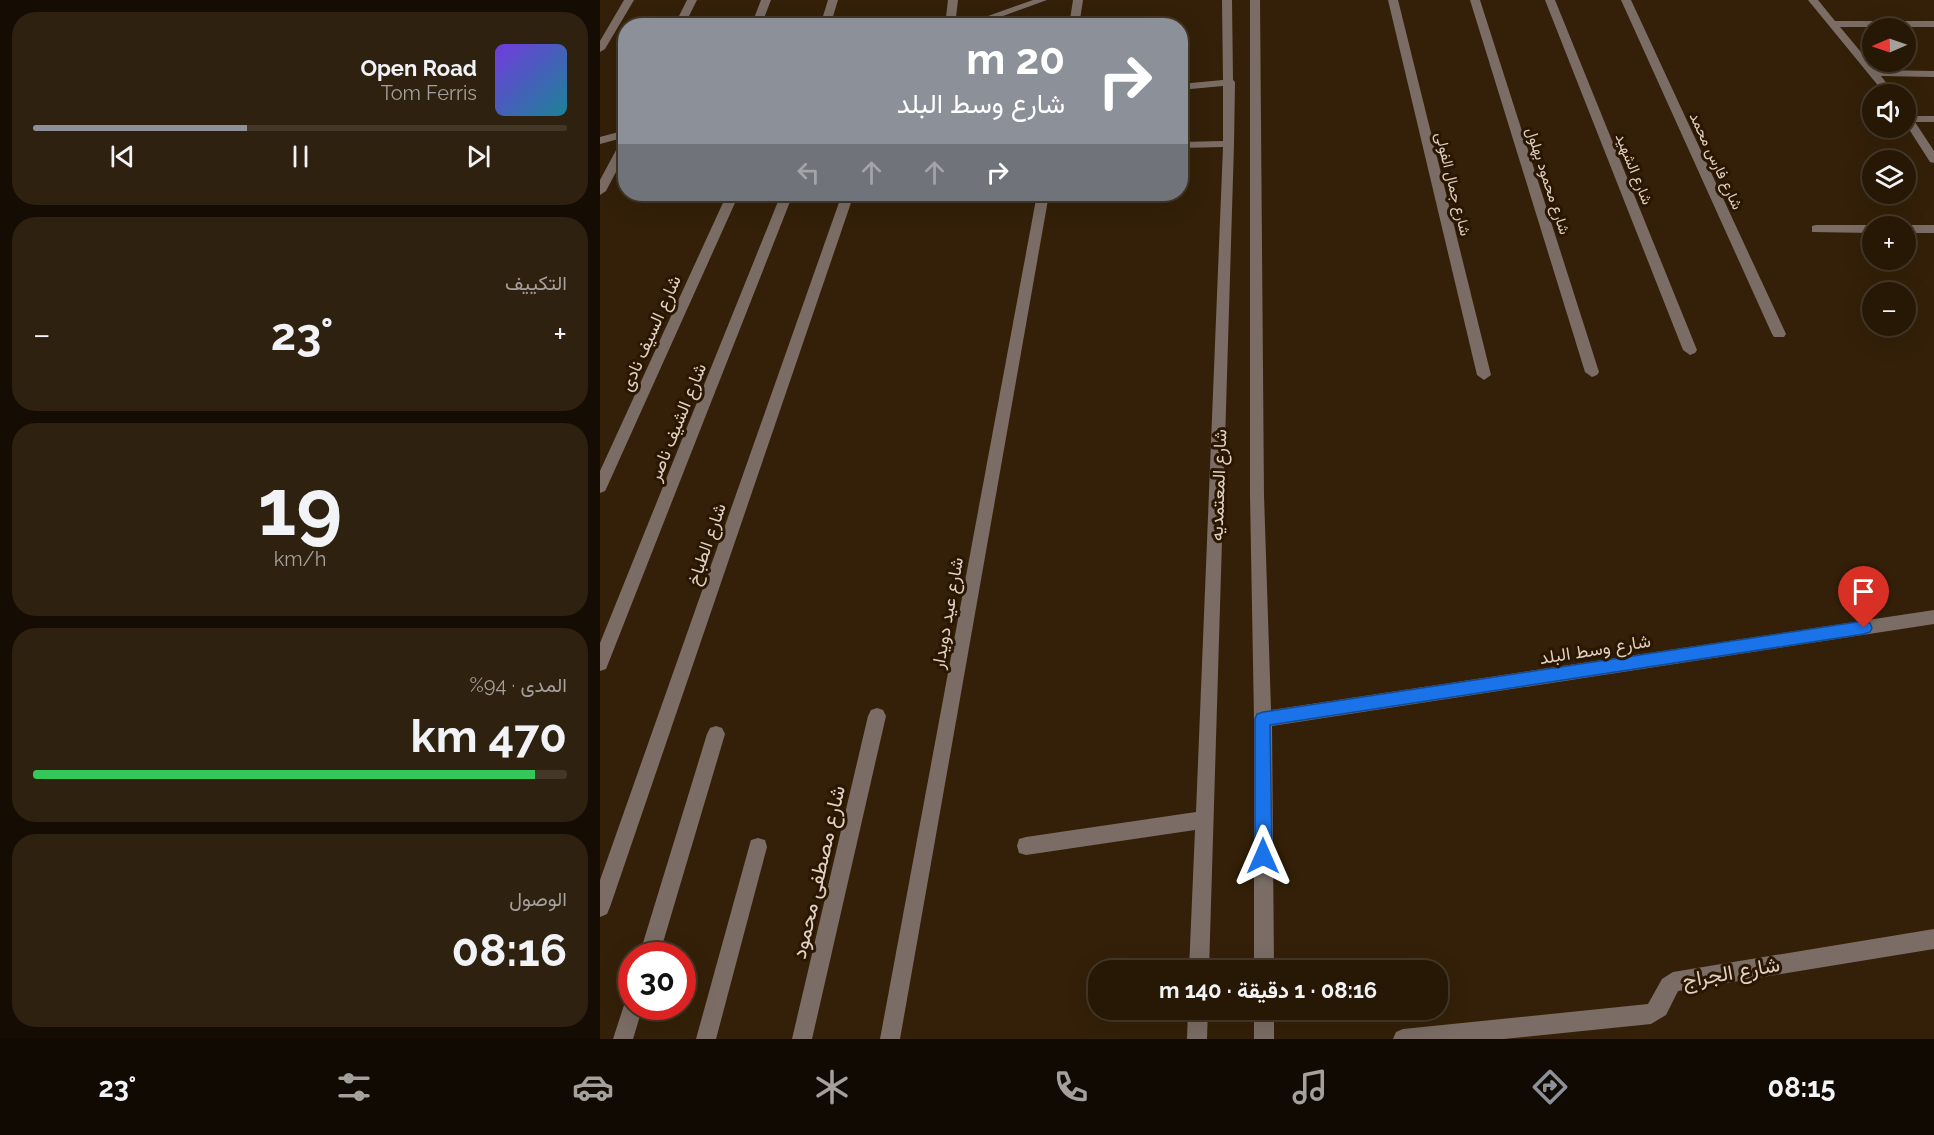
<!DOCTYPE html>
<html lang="ar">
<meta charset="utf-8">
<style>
body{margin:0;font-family:Raleway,Vazirmatn,sans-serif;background:#2f2110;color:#f1f3f6;direction:rtl;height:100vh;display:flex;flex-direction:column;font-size:22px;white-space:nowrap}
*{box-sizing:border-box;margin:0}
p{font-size:20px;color:#a4a09b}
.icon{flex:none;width:33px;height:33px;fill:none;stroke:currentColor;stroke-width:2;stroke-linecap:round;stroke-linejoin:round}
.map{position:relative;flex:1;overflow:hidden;direction:ltr}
.panel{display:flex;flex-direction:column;gap:12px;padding:12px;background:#150d03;width:600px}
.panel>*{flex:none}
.guide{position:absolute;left:18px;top:18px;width:570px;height:183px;border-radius:24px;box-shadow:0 6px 24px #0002,0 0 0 2px #433728;direction:rtl;background:#8c9099;color:#fff;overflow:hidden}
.needle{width:39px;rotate:268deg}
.fabs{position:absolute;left:1262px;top:18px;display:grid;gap:12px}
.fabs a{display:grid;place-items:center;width:54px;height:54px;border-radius:50%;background:#271806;box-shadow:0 6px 24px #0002,0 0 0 2px #433728;font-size:30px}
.speed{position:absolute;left:18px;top:942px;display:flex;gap:12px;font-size:30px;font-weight:700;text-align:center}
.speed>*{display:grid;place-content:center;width:78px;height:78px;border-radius:50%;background:#271806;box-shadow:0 6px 24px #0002,0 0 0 2px #433728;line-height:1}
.speed .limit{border:9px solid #d22;background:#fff;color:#111}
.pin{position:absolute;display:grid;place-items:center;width:51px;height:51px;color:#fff;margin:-62px -26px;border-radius:50% 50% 50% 0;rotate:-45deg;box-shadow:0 0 6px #0007}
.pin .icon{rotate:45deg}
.me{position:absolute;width:66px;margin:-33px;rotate:0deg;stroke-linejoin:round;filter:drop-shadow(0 0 4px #0008)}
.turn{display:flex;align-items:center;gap:21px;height:126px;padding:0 24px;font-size:27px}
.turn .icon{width:78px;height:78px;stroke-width:2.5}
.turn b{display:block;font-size:42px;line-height:51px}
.lanes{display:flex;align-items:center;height:57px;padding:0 24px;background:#0003;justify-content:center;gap:30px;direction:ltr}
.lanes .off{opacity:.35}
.big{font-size:45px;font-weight:700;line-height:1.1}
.panel .card{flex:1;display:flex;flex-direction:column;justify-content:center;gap:9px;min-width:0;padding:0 21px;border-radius:24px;background:#2f2110}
.panel .dial{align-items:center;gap:0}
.dial b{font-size:78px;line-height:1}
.song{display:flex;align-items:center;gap:18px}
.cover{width:72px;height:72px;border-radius:9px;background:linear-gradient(135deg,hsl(260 70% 55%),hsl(190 70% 35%))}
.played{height:6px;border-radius:3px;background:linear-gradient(90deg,#8c9099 40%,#433728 40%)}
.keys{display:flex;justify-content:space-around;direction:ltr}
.heat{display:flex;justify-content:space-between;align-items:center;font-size:33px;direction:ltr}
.charge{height:9px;border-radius:4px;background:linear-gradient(90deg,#34c759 94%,#433728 0)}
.trip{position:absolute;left:488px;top:960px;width:360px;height:60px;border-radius:24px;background:#271806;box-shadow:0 6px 24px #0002,0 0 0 2px #433728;font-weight:700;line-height:60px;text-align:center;direction:rtl}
.tab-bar{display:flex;height:96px;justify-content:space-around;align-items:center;background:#100a02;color:#a4a09b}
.tab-bar .icon{width:42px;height:42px}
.tab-bar .current{color:#8c9099}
.tab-bar b{font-size:27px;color:#f1f3f6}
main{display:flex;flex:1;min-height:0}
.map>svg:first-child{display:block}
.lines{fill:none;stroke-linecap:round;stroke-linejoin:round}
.minor{fill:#7b6d65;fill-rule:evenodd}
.route{fill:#1a73e8;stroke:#114b97;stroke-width:1.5}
.labels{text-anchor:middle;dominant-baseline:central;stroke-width:6;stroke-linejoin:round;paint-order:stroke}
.far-street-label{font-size:15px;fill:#ded1c3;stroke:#2a1601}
.street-label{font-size:18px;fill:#ded1c3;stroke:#2a1601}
.near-street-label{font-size:21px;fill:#ded1c3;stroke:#2a1601}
</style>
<main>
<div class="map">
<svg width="1334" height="1039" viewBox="0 0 1334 1039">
<rect width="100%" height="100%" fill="#342008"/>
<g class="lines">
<g class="minor">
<path d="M24,0H34L5,49L0,52V41Z"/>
<path d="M87,0H97L84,26H74Z"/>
<path d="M161,0H171L161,26H151Z"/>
<path d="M228,0H238L230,26H220Z"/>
<path d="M348,0H358L355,26H345Z"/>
<path d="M433,0H447L376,26H360Z"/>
<path d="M473,0H483L479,26H469Z"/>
<path d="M622,0H632L633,80L635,82L634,144L609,970H589L595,830L426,855L419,853L417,846L419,839L426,837L596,812L623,147L580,148V142L623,141V86L580,90V84L623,80Z"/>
<path d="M650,0H660L664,495L671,710L1334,610V624L672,726L674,970H654V719L650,495Z"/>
<path d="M788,0H798L891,375L884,380L877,375Z"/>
<path d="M870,0H880L999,372L997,375L992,377L985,372Z"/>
<path d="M945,0H955L1097,350L1095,353L1090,355L1083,350Z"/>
<path d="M1021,0H1031L1186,334L1184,337H1174L1172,334Z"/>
<path d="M1208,0H1218L1235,21H1334V27H1240L1276,70L1334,71V77L1281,76L1295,94H1285Z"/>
<path d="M1305,112L1311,116H1334V122H1315L1334,151V163L1330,162L1305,123Z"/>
<path d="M26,130V137L0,144V137Z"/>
<path d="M26,138V153L6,191L0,195V180L21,141Z"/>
<path d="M127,194H139L7,487L5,491L0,493V471Z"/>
<path d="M181,194H193L8,664L6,669L0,671V643Z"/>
<path d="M242,194H254L10,907L7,914L0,917V880Z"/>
<path d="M437,194H449L300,1039H280Z"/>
<path d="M1216,225H1272L1276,226H1272V233L1212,232V226Z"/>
<path d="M1305,225H1334V233H1305V226H1301Z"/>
<path d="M277,708L283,710L286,716L212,1039H192L268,716L271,710Z"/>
<path d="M116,726L122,728L125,734L59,956H39L107,734L110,728Z"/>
<path d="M158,838L165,840L167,847L116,1039H96L149,847L151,840Z"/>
<path d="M1334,929V949L1078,991L1066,1015L1051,1024L904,1039H793L796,1032L803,1029L1048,1004L1062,979L1073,972Z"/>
<path d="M32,997V1006H43L33,1039H13L26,999Z"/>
<path d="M588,1010H608L607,1039H587Z"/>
<rect x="654" y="1010" width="20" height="29"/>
</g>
</g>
<path class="route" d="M1264,621L1270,623L1272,628L1270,632L1264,634L670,725L672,856L669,862L663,865L657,862L655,856V719L657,714L663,712Z"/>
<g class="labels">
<g class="far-street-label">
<text transform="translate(1116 161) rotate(65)">شارع فارس محمد</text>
<text transform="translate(1034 169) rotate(68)">شارع الشهيد</text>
<text transform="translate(948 181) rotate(72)">شارع محمود بهلول</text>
<text transform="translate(853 184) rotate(76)">شارع جمال الفولى</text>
</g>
<g class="street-label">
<text transform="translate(50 333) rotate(-66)">شارع السيف نادى</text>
<text transform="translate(77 422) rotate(-68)">شارع الشيف ناصر</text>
<text transform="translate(618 485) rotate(-88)">شارع المعتمديه</text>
<text transform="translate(106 544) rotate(-71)">شارع الطباخ</text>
<text transform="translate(347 613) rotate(-80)">شارع عيد دويدار</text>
<text transform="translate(995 649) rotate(-9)">شارع وسط البلد</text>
</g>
<g class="near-street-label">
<text transform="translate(218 872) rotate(-77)">شارع مصطفى محمود</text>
<text transform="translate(1131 972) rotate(-10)">شارع الجراج</text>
</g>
</g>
</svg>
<div class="fabs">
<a><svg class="needle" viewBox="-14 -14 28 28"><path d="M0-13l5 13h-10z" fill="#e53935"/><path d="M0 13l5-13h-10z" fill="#a4a09b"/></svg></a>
<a><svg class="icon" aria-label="sound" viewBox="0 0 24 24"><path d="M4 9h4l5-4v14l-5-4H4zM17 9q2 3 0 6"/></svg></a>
<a><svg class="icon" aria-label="layers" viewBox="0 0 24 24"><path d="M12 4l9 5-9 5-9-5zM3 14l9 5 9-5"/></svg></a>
<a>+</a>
<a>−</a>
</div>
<div class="speed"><div class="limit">30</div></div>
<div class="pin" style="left:1264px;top:628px;background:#d93025"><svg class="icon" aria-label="arrive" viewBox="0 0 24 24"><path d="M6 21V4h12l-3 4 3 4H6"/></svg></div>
<svg class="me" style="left:663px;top:856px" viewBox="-20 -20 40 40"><path d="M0-17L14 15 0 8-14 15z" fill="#1a73e8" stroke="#fff" stroke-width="4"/></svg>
<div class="trip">08:16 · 1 دقيقة · 140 m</div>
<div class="guide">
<div class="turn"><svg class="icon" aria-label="right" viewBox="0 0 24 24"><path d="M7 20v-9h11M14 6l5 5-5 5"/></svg><div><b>20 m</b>شارع وسط البلد</div></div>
<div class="lanes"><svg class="icon off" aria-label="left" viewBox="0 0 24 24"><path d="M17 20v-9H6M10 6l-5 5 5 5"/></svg><svg class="icon off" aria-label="ahead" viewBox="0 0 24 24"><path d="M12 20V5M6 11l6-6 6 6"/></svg><svg class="icon off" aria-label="ahead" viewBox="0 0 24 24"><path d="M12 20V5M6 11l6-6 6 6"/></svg><svg class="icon" aria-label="right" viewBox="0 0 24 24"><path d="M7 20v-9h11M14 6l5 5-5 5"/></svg></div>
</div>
</div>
<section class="panel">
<div class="card">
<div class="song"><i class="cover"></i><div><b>Open Road</b><p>Tom Ferris</p></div></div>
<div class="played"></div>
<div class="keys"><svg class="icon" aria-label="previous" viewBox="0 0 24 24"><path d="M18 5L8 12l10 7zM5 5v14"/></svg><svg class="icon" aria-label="pause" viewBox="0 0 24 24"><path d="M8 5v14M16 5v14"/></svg><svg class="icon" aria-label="next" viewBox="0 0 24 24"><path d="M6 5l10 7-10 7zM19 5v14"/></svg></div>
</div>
<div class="card"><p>التكييف</p>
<div class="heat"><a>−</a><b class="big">23°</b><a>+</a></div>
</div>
<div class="card dial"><b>19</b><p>km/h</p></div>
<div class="card"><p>المدى · 94%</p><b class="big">470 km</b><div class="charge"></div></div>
<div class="card"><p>الوصول</p><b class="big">08:16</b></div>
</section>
</main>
<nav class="tab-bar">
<b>08:15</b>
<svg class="icon current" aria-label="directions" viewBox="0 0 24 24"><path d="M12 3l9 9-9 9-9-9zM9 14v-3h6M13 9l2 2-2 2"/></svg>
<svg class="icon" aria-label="music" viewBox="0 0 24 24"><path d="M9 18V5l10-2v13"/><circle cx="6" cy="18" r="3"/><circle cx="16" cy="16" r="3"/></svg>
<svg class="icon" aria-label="phone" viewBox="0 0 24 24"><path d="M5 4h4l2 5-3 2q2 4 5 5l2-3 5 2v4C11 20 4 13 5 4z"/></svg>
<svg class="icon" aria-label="climate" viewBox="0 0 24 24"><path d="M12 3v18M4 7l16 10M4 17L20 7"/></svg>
<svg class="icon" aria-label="car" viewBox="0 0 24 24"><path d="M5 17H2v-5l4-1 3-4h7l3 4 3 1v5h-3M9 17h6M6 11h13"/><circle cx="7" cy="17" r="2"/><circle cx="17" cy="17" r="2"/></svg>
<svg class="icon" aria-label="filters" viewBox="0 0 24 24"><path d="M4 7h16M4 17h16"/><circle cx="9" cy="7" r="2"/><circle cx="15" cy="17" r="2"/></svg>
<b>23°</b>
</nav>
